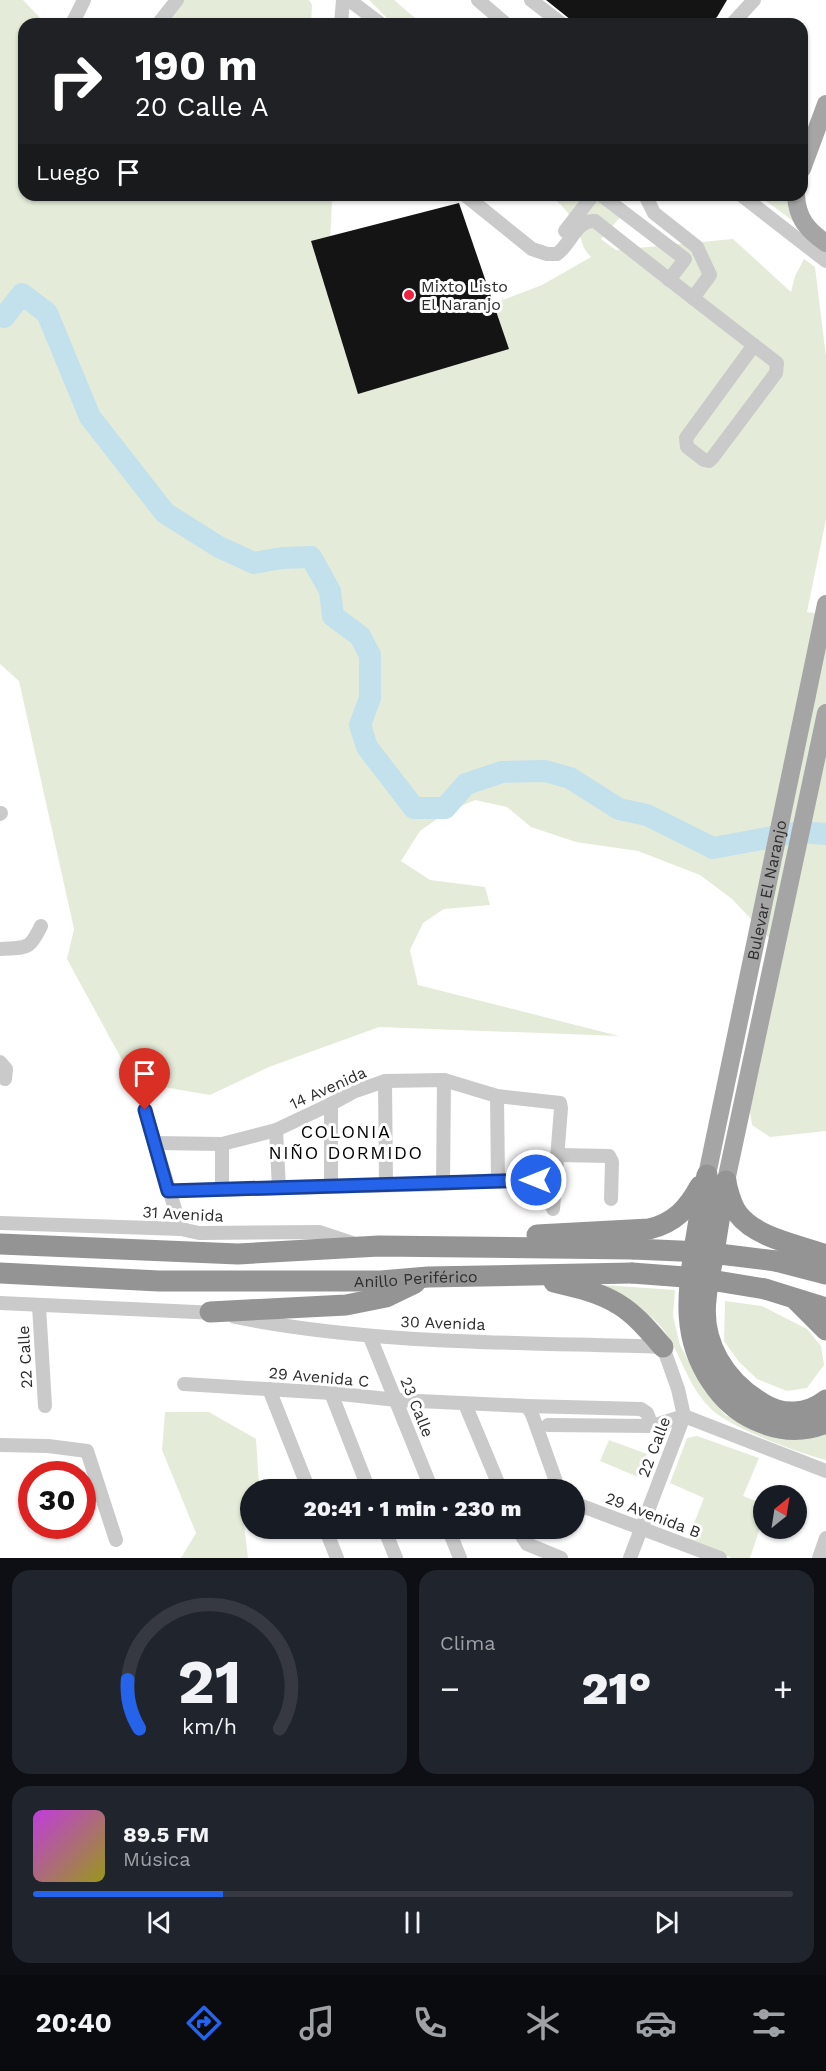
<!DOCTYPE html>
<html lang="es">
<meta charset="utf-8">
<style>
body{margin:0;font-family:"Work Sans",sans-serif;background:#20242c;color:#f1f3f6;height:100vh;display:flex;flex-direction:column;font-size:22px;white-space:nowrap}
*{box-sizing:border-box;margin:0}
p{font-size:20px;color:#9ea1a6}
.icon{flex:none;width:33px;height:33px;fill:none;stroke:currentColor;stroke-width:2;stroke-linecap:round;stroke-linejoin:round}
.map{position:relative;height:1558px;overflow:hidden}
.drawer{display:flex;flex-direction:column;gap:12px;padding:12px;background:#0d0f14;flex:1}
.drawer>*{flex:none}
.top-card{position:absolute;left:18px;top:18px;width:790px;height:183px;border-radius:18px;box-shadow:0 2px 4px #0004;background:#202124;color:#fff;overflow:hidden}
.needle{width:39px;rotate:30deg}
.buttons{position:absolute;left:753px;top:1485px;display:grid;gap:12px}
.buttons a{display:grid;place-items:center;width:54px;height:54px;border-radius:50%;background:#171b24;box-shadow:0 2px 4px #0004;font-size:30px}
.speed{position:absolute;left:18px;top:1461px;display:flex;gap:12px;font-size:30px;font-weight:700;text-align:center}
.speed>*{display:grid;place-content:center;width:78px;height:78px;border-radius:50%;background:#171b24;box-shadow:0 2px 4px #0004;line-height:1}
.speed .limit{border:9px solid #d22;background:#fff;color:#111}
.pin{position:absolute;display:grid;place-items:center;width:51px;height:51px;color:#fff;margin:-62px -26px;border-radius:50% 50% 50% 0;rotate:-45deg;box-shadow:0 0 6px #0007}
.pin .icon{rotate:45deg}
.me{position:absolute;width:66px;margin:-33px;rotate:270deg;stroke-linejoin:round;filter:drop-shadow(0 0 4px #0008)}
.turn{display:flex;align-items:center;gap:21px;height:126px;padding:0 18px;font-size:27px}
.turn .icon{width:78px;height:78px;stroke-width:2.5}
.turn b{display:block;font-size:42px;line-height:51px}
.then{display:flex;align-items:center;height:57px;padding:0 18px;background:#0003;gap:12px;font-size:22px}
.big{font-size:45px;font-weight:800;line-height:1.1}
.drawer .widget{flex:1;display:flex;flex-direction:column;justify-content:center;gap:9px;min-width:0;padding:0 21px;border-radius:18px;background:#20242c}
.drawer .dial{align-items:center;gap:0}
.dial svg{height:156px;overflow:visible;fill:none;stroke:#363941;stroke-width:7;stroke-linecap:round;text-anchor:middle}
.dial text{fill:#f1f3f6;stroke:none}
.song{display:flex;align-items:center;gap:18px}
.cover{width:72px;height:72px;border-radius:9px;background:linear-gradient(135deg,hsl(290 70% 55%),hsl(60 70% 35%))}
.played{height:6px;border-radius:3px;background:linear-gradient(90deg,#2563eb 25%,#363941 25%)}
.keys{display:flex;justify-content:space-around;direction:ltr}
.heat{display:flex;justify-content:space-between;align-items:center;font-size:33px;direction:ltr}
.drawer .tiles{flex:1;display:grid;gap:12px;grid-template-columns:1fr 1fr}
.widget:last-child{grid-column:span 2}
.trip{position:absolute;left:240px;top:1479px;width:345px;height:60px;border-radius:30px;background:#171b24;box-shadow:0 2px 4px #0004;font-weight:800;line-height:60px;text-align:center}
.tabs{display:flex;height:96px;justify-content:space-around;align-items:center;background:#090b0e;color:#9ea1a6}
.tabs .icon{width:42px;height:42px}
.tabs .selected{color:#2563eb}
.tabs b{font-size:27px;color:#f1f3f6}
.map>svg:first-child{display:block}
.green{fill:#e4ecd9}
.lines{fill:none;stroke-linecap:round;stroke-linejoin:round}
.river{stroke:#c3e0ed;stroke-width:22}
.building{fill:#141414}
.minor{stroke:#cacaca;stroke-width:14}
.major{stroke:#a5a5a5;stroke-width:18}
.highway{stroke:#949494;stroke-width:21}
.highway-bridge{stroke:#949494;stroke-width:21}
.route-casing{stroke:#184099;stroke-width:15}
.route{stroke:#2563eb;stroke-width:10}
.poi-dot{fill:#f1223f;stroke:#fff;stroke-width:2}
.labels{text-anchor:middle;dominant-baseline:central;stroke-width:6;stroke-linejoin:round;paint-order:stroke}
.poi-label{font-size:16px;fill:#2d2d2d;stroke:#fff;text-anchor:start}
.street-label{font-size:16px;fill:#2d2d2d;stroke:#fff}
.neighbourhood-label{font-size:18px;letter-spacing:1.5px;fill:#000;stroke:#fff}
</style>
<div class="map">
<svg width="826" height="1558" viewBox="0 0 826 1558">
<rect width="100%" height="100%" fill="#fff"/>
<g class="green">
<path d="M0,0H23L46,24H24V195H336L332,201L330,243L450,326L503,300L542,285L591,257C580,245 583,240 576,227C570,214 561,203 549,195H597L622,215L601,239L616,250L733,239L791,292L795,276L804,259L815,267L826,357V519L807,612L826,615V1131L770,1137L752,1125L747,1094L769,938L732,899L700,875L638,851L576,842L531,827L507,807L475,800L447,812L420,831L401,861L430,880L485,887L490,905L444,909L423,923L410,950L418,985L619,1036L379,1027L269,1067L210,1095L134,1082L67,959L74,929L19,681L0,664Z"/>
<path d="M171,0H309L312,5L311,24H153Z"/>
<path d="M369,0H394L422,24H393Z"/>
<path d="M758,195H793L804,229Z"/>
<path d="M590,1284L675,1290L673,1316L680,1345L705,1391L725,1415L753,1427L826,1430V1460C799,1453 728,1427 710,1408C692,1390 684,1366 673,1345C657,1312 623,1297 590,1284Z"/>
<path d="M725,1301L762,1306L807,1329L821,1346L824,1365L807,1388L787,1391L757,1379L739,1362L724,1341Z"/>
<path d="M165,1412H209L256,1439L259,1484L257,1489L250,1490V1506L244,1524L248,1558H181L196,1533L162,1450Z"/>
<path d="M697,1436L759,1458L743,1496L763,1504V1519L750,1558H732L687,1541L704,1498L670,1483L687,1438Z"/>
<path d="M609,1440L647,1454L638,1477L600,1461Z"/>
</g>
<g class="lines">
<path class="river" d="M0,315L4,317L22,294L47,313L90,417L165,513L219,547L254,563L282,558L311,557L330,591L333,616L360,636L370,655V698L360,725L367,747L414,808H445L466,784L502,772L545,771L570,778L619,809L647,815L713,848L800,832L826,834"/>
</g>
<g class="building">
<path d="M546,0H727L717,17L708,24H576Z"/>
<path d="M459,203L509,349L358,394L311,241Z"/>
</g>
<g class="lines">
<g class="minor">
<path d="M349,0L381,24"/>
<path d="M478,0L506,24"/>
<path d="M531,0L562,24"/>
<path d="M72,24L84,0"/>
<path d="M158,24L177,0"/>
<path d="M341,24L343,0"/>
<path d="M732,24L754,0"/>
<path d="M465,195L532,249L547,254H557C570,245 577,219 595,221C655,269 716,316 777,363L776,373L713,457L709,461L704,460L687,447L686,438L754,345"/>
<path d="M601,195L685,259L669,280"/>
<path d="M645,195L654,213L697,247L710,275L693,298"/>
<path d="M741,195L826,261"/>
<path d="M565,231L593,195"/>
<path d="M0,814L1,813"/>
<path d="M0,949C27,947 29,951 41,926"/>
<path d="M0,1062L6,1069L5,1079"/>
<path d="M385,1081L386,1184"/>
<path d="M497,1096L498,1180"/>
<path d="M145,1110L181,1229"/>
<path d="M276,1130L279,1188"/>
<path d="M155,1143L222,1144L276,1130L331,1104L353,1092L385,1081L444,1080L497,1096L560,1103L561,1108L553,1209"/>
<path d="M559,1155L609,1156L612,1162L611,1199"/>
<path d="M443,1184L444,1080"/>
<path d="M331,1186V1104"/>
<path d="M222,1189V1144"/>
<path d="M168,1191L443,1184L498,1180L555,1181"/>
<path d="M0,1223L181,1229L199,1233L319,1232L352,1243"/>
<path d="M0,1303L217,1313"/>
<path d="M39,1306L45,1406"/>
<path d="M235,1317C376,1345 520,1342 663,1347L678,1389L684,1416L826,1471"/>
<path d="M370,1337L432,1490"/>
<path d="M184,1384L331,1393L397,1400L527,1406L532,1414L559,1490"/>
<path d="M269,1389L309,1490"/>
<path d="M331,1393L369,1490"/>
<path d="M465,1404L501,1490"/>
<path d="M527,1406L641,1409L647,1413L652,1426"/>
<path d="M548,1425L652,1426L684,1416"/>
<path d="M0,1445L48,1446L87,1451L116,1540"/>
<path d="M574,1503L720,1558"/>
<path d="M325,1528L337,1558"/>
<path d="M384,1528L396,1558"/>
<path d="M448,1528L460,1558"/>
<path d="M517,1528L527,1544L561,1558"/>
<path d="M630,1558L684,1416"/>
<path d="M819,1558L826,1538"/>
</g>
<g class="major">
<path d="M802,169L826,104"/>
<path d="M796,195C797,218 807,230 826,243"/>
<path id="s1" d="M707,1175L826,604"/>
<path d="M726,1181L826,713"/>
</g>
<g class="highway">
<path d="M707,1175C702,1198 699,1221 695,1244C688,1294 681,1336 711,1381C722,1398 737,1412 755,1420C779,1431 802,1433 826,1423"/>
<path d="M726,1181C721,1207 717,1233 713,1259C710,1272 707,1286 706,1300C701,1343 725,1381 762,1403C782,1416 807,1415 826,1400"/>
<path d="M726,1183C729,1194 731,1205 738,1214C756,1238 799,1245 826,1255"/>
<path d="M537,1235L649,1229C675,1223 688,1208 700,1186"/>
<path d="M0,1244L238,1254L379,1246L633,1249"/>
<path d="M776,1261L826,1274"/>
<path id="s2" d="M0,1273L159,1281H381L428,1277L632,1273"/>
<path d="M554,1282C575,1287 599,1292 618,1304C635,1314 649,1331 663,1347"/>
<path d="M765,1289L826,1308"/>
<path d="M797,1301L826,1330"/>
<path d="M210,1312L346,1305L386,1297L415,1283"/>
</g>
<g class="highway-bridge">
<path d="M633,1249L703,1252L776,1261"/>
<path d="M632,1273L698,1278L765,1289"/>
</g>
</g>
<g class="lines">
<defs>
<path id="route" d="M145,1110L168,1191L536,1180"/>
</defs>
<use href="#route" class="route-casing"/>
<use href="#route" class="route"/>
</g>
<circle class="poi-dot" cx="409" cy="295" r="6"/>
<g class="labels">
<g class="poi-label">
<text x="421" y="286">Mixto Listo<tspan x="421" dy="18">El Naranjo</tspan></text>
</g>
<g class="street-label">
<text stroke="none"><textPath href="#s1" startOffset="291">Bulevar El Naranjo</textPath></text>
<text transform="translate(328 1088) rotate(-24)">14 Avenida</text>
<text transform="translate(183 1214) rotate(3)">31 Avenida</text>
<text stroke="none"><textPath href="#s2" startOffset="416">Anillo Periférico</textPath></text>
<text transform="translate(443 1323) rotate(2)">30 Avenida</text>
<text transform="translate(25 1357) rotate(-93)">22 Calle</text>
<text transform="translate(319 1377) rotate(5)">29 Avenida C</text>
<text transform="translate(417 1407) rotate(68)">23 Calle</text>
<text transform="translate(654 1447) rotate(-69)">22 Calle</text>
<text transform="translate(653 1515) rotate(21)">29 Avenida B</text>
</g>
<g class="neighbourhood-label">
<text x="346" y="1131">COLONIA<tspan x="346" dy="21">NIÑO DORMIDO</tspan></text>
</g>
</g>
</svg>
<div class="buttons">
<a><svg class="needle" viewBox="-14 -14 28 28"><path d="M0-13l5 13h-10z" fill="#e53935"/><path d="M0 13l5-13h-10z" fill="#9ea1a6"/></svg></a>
</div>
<div class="speed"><div class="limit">30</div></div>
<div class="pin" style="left:145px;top:1110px;background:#d93025"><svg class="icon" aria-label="arrive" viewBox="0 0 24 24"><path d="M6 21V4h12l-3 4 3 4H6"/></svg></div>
<svg class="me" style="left:536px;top:1180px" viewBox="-20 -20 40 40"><circle r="17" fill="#2563eb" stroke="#fff" stroke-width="3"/><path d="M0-11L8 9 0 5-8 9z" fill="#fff"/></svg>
<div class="trip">20:41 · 1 min · 230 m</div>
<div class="top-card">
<div class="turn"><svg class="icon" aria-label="right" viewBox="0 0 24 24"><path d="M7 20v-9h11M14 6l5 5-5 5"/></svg><div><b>190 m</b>20 Calle A</div></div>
<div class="then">Luego<svg class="icon" aria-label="arrive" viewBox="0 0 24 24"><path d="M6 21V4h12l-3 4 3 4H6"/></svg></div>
</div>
</div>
<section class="drawer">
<div class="tiles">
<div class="widget dial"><svg viewBox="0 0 100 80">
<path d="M14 69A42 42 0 1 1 86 69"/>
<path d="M14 69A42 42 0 0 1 8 44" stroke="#2563eb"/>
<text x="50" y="56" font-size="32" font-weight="700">21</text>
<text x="50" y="72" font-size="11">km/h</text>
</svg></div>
<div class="widget"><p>Clima</p>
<div class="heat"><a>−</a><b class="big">21°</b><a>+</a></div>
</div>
<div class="widget">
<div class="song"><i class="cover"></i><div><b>89.5 FM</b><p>Música</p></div></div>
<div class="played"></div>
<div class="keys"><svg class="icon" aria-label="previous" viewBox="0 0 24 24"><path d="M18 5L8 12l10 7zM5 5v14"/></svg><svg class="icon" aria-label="pause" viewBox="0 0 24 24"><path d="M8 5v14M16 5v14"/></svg><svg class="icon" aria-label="next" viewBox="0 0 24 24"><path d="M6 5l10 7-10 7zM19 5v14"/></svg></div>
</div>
</div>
</section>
<nav class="tabs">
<b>20:40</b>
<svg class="icon selected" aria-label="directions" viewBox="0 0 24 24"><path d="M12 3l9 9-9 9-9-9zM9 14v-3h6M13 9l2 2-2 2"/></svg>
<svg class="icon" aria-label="music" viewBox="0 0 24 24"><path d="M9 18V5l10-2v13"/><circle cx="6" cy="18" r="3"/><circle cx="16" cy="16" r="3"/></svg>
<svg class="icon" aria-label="phone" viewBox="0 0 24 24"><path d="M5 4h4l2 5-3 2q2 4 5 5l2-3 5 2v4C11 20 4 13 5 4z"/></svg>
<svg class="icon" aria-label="climate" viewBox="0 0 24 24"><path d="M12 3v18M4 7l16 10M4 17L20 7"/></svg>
<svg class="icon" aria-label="car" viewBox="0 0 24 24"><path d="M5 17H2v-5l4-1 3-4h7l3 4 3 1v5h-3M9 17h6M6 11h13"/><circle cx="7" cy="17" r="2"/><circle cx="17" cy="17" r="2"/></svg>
<svg class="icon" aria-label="filters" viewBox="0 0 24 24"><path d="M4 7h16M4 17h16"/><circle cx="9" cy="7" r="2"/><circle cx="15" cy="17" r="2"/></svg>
</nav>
